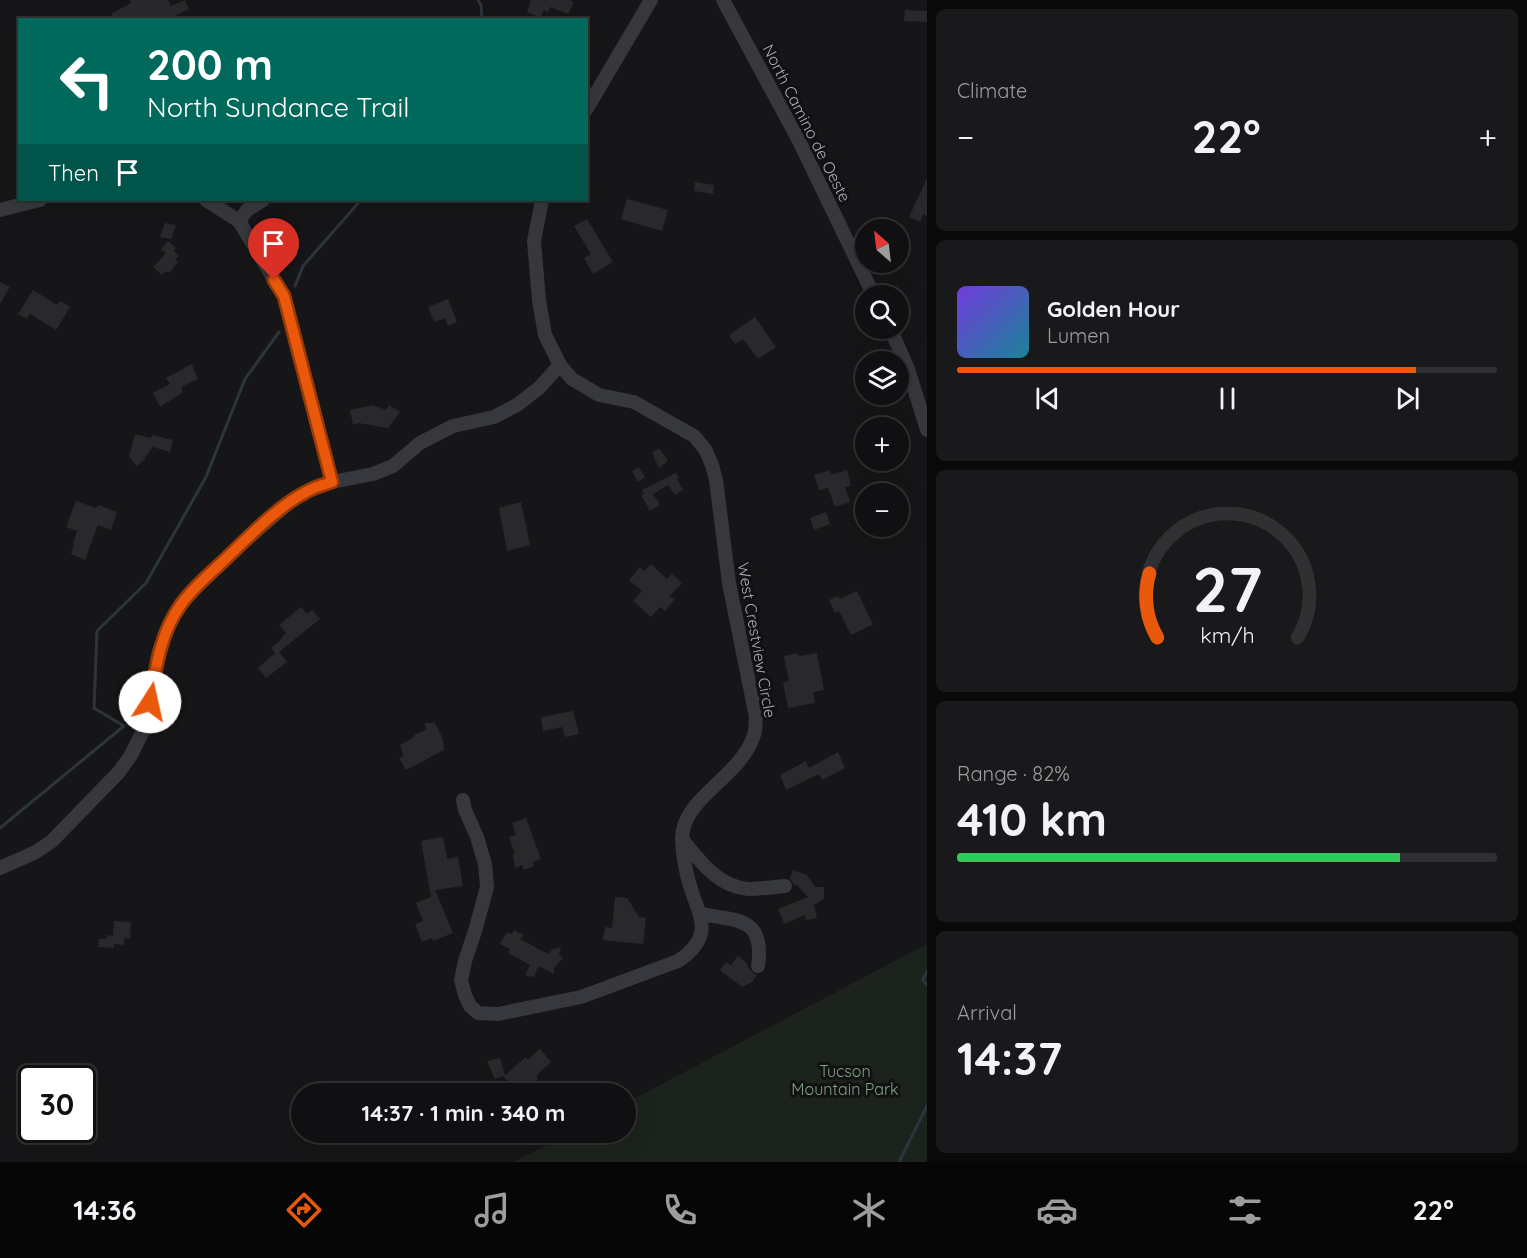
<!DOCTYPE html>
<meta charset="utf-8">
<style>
body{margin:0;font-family:Quicksand,sans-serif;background:#19191b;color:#f1f3f6;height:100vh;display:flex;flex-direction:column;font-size:22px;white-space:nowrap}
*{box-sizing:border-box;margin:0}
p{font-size:20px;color:#9c9d9f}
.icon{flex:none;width:33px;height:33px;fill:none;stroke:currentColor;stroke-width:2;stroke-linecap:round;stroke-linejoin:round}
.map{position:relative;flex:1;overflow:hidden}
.side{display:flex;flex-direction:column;gap:9px;padding:9px;background:#09090a;width:600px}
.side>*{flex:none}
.banner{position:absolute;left:18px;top:18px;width:570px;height:183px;border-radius:0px;box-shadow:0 6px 24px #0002,0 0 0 2px #303032;background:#00695c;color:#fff;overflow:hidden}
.needle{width:39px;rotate:332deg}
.fabs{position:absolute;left:855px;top:219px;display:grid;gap:12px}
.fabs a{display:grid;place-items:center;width:54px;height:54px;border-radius:50%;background:#101012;box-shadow:0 6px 24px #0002,0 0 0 2px #303032;font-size:30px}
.speed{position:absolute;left:18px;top:1065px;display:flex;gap:12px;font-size:30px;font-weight:700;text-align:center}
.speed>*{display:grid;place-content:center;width:78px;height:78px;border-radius:50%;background:#101012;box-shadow:0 6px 24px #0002,0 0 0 2px #303032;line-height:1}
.speed .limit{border:3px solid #111;border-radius:9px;background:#fff;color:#111}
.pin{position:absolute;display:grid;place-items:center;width:51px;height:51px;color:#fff;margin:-62px -26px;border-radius:50% 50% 50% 0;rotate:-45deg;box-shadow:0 0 6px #0007}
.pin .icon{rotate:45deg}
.me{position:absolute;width:66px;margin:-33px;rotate:10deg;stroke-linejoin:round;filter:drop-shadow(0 0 4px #0008)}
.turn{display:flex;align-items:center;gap:21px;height:126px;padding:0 30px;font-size:27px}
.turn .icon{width:78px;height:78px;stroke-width:2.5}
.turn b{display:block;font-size:42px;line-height:51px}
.then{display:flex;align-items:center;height:57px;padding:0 30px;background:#0003;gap:12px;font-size:22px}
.big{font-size:45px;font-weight:800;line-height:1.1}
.side .widget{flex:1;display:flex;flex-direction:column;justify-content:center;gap:9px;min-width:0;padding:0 21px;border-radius:9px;background:#19191b}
.side .dial{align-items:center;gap:0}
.dial svg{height:156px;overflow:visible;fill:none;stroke:#303032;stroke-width:7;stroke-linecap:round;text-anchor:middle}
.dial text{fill:#f1f3f6;stroke:none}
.song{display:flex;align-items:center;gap:18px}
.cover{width:72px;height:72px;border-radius:9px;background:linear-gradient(135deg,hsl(260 70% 55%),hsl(190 70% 35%))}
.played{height:6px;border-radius:3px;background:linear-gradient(90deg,#ea580c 85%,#303032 85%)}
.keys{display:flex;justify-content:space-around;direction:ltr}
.heat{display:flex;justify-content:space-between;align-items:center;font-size:33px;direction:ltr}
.charge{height:9px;border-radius:4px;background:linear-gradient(90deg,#34c759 82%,#303032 0)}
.trip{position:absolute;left:291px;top:1083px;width:345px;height:60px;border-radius:30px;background:#101012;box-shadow:0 6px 24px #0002,0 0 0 2px #303032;font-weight:800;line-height:60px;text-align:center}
.menu{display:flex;height:96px;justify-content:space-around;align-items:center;background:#060607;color:#9c9d9f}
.menu .icon{width:42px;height:42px}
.menu .current{color:#ea580c}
.menu b{font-size:27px;color:#f1f3f6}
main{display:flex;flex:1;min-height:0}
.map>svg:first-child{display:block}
.green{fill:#1c231d}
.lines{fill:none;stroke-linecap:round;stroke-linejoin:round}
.stream{stroke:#2c353c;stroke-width:3}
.building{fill:#29292c}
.minor{stroke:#37383d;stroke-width:14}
.route-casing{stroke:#983908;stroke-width:15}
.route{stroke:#ea580c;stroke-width:10}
.labels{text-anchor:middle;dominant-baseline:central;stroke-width:6;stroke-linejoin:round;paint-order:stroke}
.street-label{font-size:16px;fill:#a8adb8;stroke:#111113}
.park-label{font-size:16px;fill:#7fa381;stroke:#111113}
</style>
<main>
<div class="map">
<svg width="927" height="1162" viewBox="0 0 927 1162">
<rect width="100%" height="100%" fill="#161618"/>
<path class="green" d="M927,944V1162H514L570,1133L626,1132V1103Z"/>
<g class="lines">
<g class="stream">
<path d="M478,0L481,5L482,20"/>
<path d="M295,286L303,266L361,200"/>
<path d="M0,828L124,726L94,708L97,631L146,583L206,477L245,379L279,332"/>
<path d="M927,971L923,980L927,985"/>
<path d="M899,1162L927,1106"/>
</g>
</g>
<g class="building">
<path d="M129,0H168L171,6L185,0L189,9L167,20H130L128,17L123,20L114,18L111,14L131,3Z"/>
<path d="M531,0H569L574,2L568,14L550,7L548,13L544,10L540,18L527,12Z"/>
<path d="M905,10L927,11V22L904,21Z"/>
<path d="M927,178V216L923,214L920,222L909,217Z"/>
<path d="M695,182L714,185L713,194L694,191Z"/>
<path d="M627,199L668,210L662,231L621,219Z"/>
<path d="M587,219L613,262L593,274L584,258L591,254L574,226Z"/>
<path d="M165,223L176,225L171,239L160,237Z"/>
<path d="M168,241L176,248L174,251L179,256L175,259L178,262L169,273L165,271L162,275L153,267L166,253L161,249Z"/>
<path d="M0,282L10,287L0,304Z"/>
<path d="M33,290L57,305L60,301L70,307L56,330L30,314L27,319L18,314Z"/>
<path d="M448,299L457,322L448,326L445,318L434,322L428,307Z"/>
<path d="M755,317L776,347L758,359L743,339L735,344L729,335Z"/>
<path d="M192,364L198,379L181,387L183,392L160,407L153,393L170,384L166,378Z"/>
<path d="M373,405L386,410L389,405L400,412L388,428L358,423L353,425L350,410Z"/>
<path d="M135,434L151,438L152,435L173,440L170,452L153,447L145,457L146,458L137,466L129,457Z"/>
<path d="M659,448L668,461L659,468L652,453Z"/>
<path d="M639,467L645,477L638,482L632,471Z"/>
<path d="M830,470L831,475L847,470L851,486L845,487L850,502L835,507L828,488L819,490L814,475Z"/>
<path d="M676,473L679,478L677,479L683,490L675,495L668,485L653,494L660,505L650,511L641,495L644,494L642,490Z"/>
<path d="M76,501L96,508L98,505L117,512L111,530L98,525L85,560L71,554L74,544H73L77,531L66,527Z"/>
<path d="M521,502L530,545L507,551L499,508Z"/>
<path d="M826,512L830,524L814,530L810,518Z"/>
<path d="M651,564L667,579L672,574L682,583L669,597L675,599L665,611L660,607L651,617L633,601L642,591L629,580L640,567L644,571Z"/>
<path d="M857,591L873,624L851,635L839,611L835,613L829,600L838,596L840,599Z"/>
<path d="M301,607L307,614L312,610L320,619L279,652L287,662L266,678L258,668L275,653L271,648L282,639L281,638L286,633L279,625Z"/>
<path d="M798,653L799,656L817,653L824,690L813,692L815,703L788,708L783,682L789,681L784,656Z"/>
<path d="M573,711L579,734L565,737L562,727L543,731L541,717Z"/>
<path d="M425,723H435L443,739L444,750L406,770L399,758L404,757L400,745L411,739L416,734L426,730Z"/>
<path d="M838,752L845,768L822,780L819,774L786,790L780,775L806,761L809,768Z"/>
<path d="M526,818L541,859L533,862L534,866L524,870L522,865L515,868L513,855L515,854L509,837L516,835L512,823Z"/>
<path d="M443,837L447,859L458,857L463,886L435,890L453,933L433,941L432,938L422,942L415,924L423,921L416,903L431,897L421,841Z"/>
<path d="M793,870L807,875L815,887H824V899L814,905L817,918L806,920L805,915L784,924L778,909L808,897L797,885L794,884L790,879Z"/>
<path d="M615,897L627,898L639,917L646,918L643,944L603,940L605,927L612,928Z"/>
<path d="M114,921L131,922L130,939L124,938V945L114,944V948L98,947L99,939H107V935L113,936Z"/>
<path d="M514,930L524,935L520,939L548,954L553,949L561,947L559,955L563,958L554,968V974L539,966L534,976L531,977L525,975L530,965L508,953L510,949L500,944L507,932L512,934Z"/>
<path d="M738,956L748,964L747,966L753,973L757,975L752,982L742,987L720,970L726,962L731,965Z"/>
<path d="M540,1049L551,1062L537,1075V1080L521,1094H518L503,1076L495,1079L487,1061L500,1058L505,1075L526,1057L528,1060Z"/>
<path d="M457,1132H487L479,1144L474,1140L472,1143Z"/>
</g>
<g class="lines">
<g class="minor">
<path d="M723,0L798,139L874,296"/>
<path d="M586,110L651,0"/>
<path d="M206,200L239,221L284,296L332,482"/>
<path d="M0,210L40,200"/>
<path d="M239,221L247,210L263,200"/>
<path d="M890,328L908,369L927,430"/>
<path d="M463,800L465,810L477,837L485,864L487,887L475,931L465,961L461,980L465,995L470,1006L478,1013L498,1014L581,997L678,961C689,954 698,946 701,933C704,918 695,903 691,889C686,874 680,846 683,830C690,795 742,774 754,735C756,730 755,723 756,717L729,583L716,480L712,465L705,449L694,436L634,402L599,395L572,379L560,365L545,335L539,300L534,241L542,200"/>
<path d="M682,839C699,860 718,887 748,889C760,889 773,887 785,886"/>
<path d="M0,868L36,852L52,841L119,772L131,755L146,725L158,655L167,629L180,605L198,586L245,541L291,501L307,491L332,482L373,474L393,466L420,443L453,426L494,417L517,405L539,388L560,365"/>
<path d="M700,914C738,921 765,917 758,966"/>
</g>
</g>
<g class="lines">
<defs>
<path id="route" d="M150,702C156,668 160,634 180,606C190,591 205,578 218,566C244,542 275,508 306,492C314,487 323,485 332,482L284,296L274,280"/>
</defs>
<use href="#route" class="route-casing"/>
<use href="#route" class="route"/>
</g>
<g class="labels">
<g class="street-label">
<text transform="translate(807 123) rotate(63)">North Camino de Oeste</text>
<text transform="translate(757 640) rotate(80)">West Crestview Circle</text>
</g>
<g class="park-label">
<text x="845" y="1071">Tucson<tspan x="845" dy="18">Mountain Park</tspan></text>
</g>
</g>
</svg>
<div class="fabs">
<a><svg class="needle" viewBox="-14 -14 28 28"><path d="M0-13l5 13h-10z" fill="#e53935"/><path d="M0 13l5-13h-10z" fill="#9c9d9f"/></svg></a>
<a><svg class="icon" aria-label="search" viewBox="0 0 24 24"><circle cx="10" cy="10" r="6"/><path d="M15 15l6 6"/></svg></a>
<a><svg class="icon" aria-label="layers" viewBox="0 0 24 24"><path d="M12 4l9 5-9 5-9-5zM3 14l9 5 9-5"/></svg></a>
<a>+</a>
<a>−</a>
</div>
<div class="speed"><div class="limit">30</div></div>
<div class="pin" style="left:274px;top:280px;background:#d93025"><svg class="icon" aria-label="arrive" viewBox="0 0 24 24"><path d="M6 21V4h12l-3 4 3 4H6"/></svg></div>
<svg class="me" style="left:150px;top:702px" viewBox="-20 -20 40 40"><circle r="19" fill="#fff"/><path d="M0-13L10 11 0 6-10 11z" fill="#ea580c"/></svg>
<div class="trip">14:37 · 1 min · 340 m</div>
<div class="banner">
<div class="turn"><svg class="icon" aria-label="left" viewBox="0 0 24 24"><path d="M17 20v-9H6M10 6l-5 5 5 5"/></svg><div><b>200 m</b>North Sundance Trail</div></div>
<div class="then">Then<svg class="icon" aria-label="arrive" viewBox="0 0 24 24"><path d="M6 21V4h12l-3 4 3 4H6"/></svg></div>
</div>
</div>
<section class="side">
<div class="widget"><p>Climate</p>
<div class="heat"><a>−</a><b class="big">22°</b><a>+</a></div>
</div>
<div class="widget">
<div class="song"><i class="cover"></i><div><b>Golden Hour</b><p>Lumen</p></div></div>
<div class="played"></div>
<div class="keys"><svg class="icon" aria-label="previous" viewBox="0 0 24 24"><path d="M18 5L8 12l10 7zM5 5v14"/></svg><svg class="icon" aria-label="pause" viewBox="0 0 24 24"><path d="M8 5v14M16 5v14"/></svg><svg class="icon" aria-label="next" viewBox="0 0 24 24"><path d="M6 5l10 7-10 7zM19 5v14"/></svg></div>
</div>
<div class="widget dial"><svg viewBox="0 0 100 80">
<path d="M14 69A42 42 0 1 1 86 69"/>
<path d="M14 69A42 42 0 0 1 10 36" stroke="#ea580c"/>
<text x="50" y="56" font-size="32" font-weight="700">27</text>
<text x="50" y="72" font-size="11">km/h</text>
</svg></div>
<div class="widget"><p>Range · 82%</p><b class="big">410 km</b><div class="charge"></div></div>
<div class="widget"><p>Arrival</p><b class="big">14:37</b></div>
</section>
</main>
<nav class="menu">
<b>14:36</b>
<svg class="icon current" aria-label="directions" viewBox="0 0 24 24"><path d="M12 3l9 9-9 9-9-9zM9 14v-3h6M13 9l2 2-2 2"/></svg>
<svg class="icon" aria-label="music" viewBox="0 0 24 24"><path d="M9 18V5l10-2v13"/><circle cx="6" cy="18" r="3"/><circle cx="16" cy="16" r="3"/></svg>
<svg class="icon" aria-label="phone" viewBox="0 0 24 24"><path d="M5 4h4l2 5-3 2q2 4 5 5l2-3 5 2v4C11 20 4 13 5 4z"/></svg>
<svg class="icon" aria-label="climate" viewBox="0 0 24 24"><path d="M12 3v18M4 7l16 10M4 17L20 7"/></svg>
<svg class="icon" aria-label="car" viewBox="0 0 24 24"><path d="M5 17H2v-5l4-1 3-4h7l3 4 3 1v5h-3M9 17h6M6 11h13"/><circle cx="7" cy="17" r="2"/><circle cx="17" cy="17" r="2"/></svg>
<svg class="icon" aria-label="filters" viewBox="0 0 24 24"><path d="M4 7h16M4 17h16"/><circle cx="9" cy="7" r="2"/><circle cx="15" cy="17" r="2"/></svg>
<b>22°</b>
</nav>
